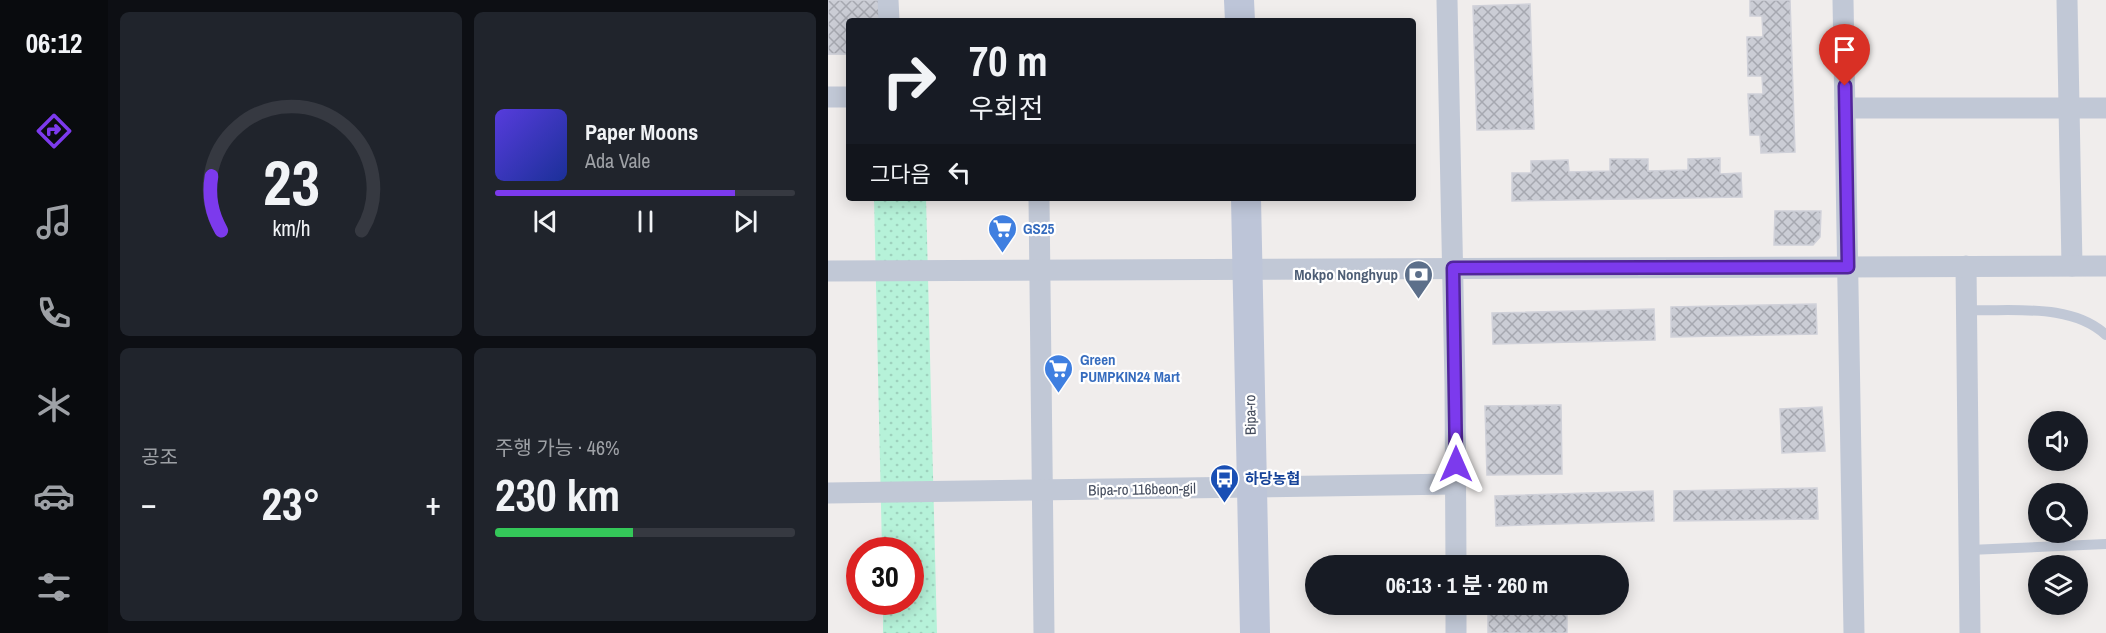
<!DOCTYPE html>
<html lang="ko">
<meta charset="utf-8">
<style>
body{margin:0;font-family:"Archivo Narrow","Noto Sans KR",sans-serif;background:#20242c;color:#f1f3f6;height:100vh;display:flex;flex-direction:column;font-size:22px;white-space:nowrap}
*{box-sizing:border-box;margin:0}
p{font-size:20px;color:#9ea1a6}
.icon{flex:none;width:33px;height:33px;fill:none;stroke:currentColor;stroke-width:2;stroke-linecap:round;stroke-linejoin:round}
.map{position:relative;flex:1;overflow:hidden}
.details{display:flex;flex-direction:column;gap:12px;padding:12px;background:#0d0f14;width:720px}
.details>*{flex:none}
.hud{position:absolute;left:18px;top:18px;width:570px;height:183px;border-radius:6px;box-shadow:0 3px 15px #0003;background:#171b24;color:#f1f3f6;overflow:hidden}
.buttons{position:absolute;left:1200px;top:411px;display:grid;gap:12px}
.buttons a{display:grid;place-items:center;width:60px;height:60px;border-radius:50%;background:#171b24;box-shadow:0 3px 15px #0003;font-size:30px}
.speed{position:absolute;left:18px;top:537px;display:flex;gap:12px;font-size:30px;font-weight:700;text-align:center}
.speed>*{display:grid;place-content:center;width:78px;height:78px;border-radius:50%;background:#171b24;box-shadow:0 3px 15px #0003;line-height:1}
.speed .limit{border:9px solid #d22;background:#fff;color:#111}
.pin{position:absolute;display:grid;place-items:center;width:51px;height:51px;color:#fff;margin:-62px -26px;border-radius:50% 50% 50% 0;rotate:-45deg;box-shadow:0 0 6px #0007}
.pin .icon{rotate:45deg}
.me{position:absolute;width:66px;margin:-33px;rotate:0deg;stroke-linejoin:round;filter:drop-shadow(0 0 4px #0008)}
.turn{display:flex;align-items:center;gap:21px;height:126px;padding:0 24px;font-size:27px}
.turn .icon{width:78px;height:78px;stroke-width:2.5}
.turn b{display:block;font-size:42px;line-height:51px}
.then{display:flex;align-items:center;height:57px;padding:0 24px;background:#0003;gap:12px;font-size:22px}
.big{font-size:45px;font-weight:700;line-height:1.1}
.details .tile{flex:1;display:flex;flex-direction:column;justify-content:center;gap:9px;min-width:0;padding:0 21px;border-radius:9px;background:#20242c}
.details .dial{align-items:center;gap:0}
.dial svg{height:156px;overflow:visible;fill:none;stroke:#363941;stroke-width:7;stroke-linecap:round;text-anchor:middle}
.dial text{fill:#f1f3f6;stroke:none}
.song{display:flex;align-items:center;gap:18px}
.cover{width:72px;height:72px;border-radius:9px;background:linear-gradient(135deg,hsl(250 70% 55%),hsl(230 70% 35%))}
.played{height:6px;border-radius:3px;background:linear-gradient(90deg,#7c3aed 80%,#363941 80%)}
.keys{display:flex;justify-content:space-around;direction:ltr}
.heat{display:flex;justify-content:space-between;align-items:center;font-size:33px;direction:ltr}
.charge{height:9px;border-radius:4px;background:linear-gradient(90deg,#34c759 46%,#363941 0)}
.details .tiles{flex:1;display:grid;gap:12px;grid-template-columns:repeat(2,1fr)}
.trip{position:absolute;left:477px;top:555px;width:324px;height:60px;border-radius:30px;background:#171b24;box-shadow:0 3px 15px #0003;font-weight:700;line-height:60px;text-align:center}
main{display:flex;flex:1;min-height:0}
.menu{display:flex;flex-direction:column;width:108px;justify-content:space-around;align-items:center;background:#090b0e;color:#9ea1a6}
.menu .icon{width:42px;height:42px}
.menu .current{color:#7c3aed}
.menu b{font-size:27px;color:#f1f3f6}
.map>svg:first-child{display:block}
.green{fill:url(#green-dots)}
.building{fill:url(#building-cross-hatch);stroke:#d0d1d9;stroke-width:1.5}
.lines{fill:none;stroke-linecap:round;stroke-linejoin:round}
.lane{stroke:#c1c8d6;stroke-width:10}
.street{stroke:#c1c8d6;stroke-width:21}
.secondary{stroke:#bdc5d8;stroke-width:30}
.route-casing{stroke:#51269a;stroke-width:15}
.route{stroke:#7c3aed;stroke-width:10}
.labels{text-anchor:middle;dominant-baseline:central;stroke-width:4.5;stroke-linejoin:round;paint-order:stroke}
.shop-label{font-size:15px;font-weight:bold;fill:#366cbe;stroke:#fff;text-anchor:start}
.service-label{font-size:15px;font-weight:bold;fill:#4e5e75;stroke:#fff;text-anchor:end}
.street-label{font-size:15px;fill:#434b5c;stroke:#fff}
.transit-label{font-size:15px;font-weight:bold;fill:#164399;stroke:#fff;text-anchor:start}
</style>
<main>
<nav class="menu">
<b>06:12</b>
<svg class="icon current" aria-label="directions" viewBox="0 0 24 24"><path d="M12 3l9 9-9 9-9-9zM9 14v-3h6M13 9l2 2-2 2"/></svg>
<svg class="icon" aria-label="music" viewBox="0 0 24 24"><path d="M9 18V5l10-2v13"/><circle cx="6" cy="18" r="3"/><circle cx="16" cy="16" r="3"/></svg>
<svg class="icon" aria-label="phone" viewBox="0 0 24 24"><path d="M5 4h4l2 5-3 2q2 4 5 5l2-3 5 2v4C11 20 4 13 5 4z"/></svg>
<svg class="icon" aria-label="climate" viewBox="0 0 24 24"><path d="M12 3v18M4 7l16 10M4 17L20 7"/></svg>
<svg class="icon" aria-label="car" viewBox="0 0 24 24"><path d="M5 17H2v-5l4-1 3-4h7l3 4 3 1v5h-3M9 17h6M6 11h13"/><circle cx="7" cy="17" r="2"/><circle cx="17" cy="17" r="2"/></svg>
<svg class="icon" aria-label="filters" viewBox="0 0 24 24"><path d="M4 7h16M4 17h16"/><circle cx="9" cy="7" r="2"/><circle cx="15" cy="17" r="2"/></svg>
</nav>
<section class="details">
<div class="tiles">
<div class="tile dial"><svg viewBox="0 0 100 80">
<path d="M14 69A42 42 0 1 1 86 69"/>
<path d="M14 69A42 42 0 0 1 9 41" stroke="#7c3aed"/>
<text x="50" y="56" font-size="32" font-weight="700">23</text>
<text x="50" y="72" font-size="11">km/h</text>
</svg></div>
<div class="tile">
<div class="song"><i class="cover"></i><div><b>Paper Moons</b><p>Ada Vale</p></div></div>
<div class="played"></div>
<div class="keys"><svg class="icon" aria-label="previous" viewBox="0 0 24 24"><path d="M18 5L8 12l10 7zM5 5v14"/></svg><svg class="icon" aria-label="pause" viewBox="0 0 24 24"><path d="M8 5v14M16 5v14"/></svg><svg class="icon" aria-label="next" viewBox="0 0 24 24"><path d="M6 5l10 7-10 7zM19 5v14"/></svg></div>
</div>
<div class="tile"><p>공조</p>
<div class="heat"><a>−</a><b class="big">23°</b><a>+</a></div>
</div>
<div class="tile"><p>주행 가능 · 46%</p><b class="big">230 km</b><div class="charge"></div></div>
</div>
</section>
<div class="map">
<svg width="1278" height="633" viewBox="0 0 1278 633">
<defs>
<pattern id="green-dots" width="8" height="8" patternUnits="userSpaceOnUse" patternTransform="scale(1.5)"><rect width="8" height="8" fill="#b6f2d9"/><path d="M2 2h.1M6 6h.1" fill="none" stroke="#9ed1bd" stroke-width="1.8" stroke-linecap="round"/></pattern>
<pattern id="building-cross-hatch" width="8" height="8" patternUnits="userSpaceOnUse" patternTransform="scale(1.5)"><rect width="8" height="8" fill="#cbcdd5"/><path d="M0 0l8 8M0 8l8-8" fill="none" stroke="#a6a8b0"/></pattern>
</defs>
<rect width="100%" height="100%" fill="#f0edec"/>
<path class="green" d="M46,198H98L109,633H55V602H82V550H54Z"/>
<g class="building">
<path d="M0,0H55V21H21V54H0Z"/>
<path d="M0,0H55V21H21V54H0Z"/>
<path d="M922,0H962L967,152L933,153L932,135H922L920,94H935L934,76H920L919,37H935L934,16H922Z"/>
<path d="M702,4L706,129L649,130L645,6Z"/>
<path d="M892,158V174L913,173L914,197L684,201V173H703V161L740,160L741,172L782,171V159H820V171L860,170V159Z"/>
<path d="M947,211H993L992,237L985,245H946Z"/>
<path d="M988,304L989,334L843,337V307Z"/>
<path d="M826,309L827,340L665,344L664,313Z"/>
<path d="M733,405L734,474L659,475L657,406Z"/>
<path d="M994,407L997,451L954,453L952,409Z"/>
<path d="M989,488L990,519L846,521V491Z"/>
<path d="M825,491L826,521L668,526L667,496Z"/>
<path d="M739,608V633H660V609Z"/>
</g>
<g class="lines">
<g class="lane">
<path d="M1138,310C1183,312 1243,302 1278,335"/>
<path d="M1141,550L1278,544"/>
</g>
<g class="street">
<path d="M60,0L61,21"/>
<path d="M619,0L627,384L628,566"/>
<path d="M1015,0L1026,633"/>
<path d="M1239,0L1244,266"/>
<path d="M0,97H21"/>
<path d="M1017,108H1278"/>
<path d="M211,198L216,633"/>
<path d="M1138,266L1142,633"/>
<path d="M0,271L1278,266"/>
<path d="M0,493L628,484"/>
<path d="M628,604V633"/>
</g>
<g class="secondary">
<path d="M411,0L412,21"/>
<path d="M418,198L427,633"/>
</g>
</g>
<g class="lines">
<defs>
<path id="route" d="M628,464L625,268L1020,267L1017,86"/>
</defs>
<use href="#route" class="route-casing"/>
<use href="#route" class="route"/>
</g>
<defs>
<symbol id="supermarket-pin" viewBox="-11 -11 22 30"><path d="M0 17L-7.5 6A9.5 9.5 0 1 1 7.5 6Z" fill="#3f7fe0" stroke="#fff"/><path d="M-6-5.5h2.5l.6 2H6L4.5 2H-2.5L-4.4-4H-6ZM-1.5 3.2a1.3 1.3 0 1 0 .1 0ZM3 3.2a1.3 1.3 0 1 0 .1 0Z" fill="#fff"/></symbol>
<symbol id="bank-pin" viewBox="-11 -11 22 30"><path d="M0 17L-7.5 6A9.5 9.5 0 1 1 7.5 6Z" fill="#5c6f8a" stroke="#fff"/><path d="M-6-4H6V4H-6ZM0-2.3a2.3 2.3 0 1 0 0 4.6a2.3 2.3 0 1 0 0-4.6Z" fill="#fff"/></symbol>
<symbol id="bus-pin" viewBox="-11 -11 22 30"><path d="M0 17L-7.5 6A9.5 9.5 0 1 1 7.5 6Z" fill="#1a4fb4" stroke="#fff"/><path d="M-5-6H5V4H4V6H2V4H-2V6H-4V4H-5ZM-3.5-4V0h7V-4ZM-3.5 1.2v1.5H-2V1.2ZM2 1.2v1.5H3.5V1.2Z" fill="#fff"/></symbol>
</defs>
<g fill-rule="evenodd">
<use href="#supermarket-pin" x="158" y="212" width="33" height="45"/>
<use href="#bank-pin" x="574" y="258" width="33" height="45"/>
<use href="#supermarket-pin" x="214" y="352" width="33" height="45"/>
<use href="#bus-pin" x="380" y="462" width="33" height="45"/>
</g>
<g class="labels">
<g class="shop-label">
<text x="195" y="228">GS25</text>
<text x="252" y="359">Green<tspan x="252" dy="17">PUMPKIN24 Mart</tspan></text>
</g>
<g class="service-label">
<text x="570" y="274">Mokpo Nonghyup</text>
</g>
<g class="street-label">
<text transform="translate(422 415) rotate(-91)">Bipa-ro</text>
<text transform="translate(314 489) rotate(-1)">Bipa-ro 116beon-gil</text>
</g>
<g class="transit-label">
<text x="417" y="478">하당농협</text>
</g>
</g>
</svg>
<div class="buttons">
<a><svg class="icon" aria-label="sound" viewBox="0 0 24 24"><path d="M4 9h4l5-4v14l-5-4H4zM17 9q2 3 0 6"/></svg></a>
<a><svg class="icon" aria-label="search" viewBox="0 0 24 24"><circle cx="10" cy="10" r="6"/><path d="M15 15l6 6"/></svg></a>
<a><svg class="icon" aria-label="layers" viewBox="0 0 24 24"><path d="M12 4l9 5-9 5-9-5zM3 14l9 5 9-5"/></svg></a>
</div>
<div class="speed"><div class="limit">30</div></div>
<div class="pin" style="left:1017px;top:86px;background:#d93025"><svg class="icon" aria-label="arrive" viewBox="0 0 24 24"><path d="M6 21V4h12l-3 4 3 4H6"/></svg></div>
<svg class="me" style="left:628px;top:464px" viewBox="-20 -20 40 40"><path d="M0-17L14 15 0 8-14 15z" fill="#7c3aed" stroke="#fff" stroke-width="4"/></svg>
<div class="trip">06:13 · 1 분 · 260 m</div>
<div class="hud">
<div class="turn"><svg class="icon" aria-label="right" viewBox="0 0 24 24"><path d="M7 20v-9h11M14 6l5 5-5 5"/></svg><div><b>70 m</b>우회전</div></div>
<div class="then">그다음<svg class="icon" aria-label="left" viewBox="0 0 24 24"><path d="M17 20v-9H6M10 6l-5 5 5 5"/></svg></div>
</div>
</div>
</main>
